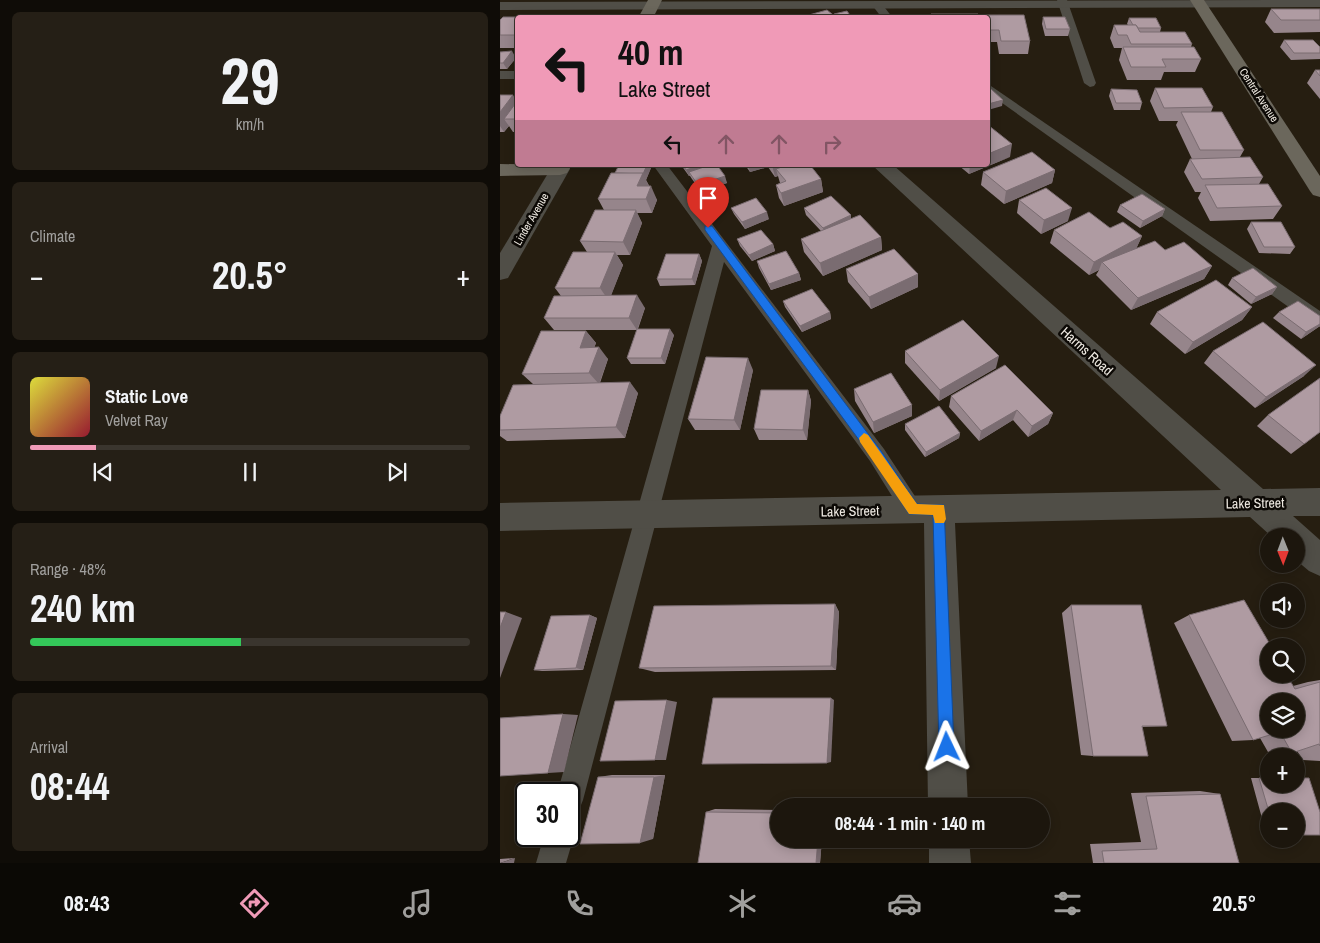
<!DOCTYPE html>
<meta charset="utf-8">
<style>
body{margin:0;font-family:"Archivo Narrow",sans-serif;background:#251f16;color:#f1f3f6;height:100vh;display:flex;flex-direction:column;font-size:19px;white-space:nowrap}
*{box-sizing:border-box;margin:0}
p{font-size:16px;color:#a09f9d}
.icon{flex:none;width:28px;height:28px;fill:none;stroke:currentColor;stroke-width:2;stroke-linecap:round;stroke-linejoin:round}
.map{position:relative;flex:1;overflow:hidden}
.sheet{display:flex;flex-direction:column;gap:12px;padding:12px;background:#0f0c07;width:500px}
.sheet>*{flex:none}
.guide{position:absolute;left:15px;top:15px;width:475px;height:152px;border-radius:5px;box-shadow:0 2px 12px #0003,0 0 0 1px #3a352e;background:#f09ab7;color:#111;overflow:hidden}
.needle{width:32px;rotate:179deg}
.buttons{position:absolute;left:760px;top:528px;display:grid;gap:10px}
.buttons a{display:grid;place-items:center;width:45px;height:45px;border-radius:50%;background:#1c160d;box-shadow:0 2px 12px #0003,0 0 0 1px #3a352e;font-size:25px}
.speed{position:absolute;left:15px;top:782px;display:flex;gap:10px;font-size:25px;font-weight:700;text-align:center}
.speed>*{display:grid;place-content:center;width:65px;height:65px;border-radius:50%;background:#1c160d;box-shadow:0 2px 12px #0003,0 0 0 1px #3a352e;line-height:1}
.speed .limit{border:2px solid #111;border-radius:8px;background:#fff;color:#111}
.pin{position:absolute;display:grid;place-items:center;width:42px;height:42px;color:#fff;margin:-51px -21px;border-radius:50% 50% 50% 0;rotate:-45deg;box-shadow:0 0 5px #0007}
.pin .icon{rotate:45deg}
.me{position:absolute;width:55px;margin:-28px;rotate:358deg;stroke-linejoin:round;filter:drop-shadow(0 0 4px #0008)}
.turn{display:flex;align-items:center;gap:18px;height:105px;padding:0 20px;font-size:22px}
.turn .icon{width:65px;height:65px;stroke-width:2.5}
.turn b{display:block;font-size:35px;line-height:42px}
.lanes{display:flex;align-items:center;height:48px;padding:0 20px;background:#0003;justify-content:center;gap:25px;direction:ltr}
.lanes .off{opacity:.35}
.big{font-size:38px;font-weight:800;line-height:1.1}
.sheet .card{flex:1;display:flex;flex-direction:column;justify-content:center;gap:8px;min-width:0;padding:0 18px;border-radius:8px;background:#251f16}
.sheet .dial{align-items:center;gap:0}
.dial b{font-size:65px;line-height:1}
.song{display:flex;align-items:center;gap:15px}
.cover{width:60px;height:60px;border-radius:8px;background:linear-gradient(135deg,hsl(60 70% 55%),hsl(350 70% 35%))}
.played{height:5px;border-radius:2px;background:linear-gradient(90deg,#f09ab7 15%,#3a352e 15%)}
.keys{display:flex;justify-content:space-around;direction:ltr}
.heat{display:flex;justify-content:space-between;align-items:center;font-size:28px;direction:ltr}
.charge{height:8px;border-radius:4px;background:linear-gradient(90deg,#34c759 48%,#3a352e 0)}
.trip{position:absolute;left:270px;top:798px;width:280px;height:50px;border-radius:25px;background:#1c160d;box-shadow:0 2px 12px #0003,0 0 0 1px #3a352e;font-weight:800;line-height:50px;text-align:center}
.tab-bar{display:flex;height:80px;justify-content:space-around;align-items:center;background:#0b0905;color:#a09f9d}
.tab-bar .icon{width:35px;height:35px}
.tab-bar .current{color:#f09ab7}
.tab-bar b{font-size:22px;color:#f1f3f6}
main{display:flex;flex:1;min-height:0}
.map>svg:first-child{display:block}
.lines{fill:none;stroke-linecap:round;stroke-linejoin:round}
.lane{fill:#504e47;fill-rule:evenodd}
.street{fill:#504e47;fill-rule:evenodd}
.secondary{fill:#6b675c;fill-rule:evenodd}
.wall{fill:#96858b}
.shaded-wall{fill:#7a6c71}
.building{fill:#af9ba2;stroke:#7a6c71;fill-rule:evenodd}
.route{fill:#1a73e8;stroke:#114b97}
.slow{fill:#f59e0b}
.labels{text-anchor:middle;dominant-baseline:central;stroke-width:5;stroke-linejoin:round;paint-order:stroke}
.far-street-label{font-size:11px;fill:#efeae2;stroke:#0c0905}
.street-label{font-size:14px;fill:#efeae2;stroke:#0c0905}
</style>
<main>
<section class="sheet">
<div class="card dial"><b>29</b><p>km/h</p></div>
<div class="card"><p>Climate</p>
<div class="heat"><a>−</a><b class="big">20.5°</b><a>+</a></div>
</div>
<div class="card">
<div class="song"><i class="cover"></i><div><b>Static Love</b><p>Velvet Ray</p></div></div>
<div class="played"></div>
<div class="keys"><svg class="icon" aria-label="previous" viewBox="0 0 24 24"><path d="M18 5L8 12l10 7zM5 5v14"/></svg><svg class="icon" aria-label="pause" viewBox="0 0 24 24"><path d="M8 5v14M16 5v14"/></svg><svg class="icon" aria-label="next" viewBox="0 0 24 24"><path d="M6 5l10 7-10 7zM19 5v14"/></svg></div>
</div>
<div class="card"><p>Range · 48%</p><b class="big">240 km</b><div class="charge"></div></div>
<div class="card"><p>Arrival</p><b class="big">08:44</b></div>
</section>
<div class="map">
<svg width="820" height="863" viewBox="0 0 820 863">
<rect width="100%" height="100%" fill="#261e11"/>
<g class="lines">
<g class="lane">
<path d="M557,0H567L596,83L594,86L590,87L584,83Z"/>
<path d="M377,2L381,3L393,18H382L372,5Z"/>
<rect x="0" y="71" width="18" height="8"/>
<path d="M488,84L820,311V327L814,325L488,93Z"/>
<path d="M153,165H167L384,449L424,510L421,517L413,520L405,517L370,461L224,262L83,800L79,810L69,814V794H57L212,246Z"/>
<path d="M69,825L74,836L66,863H36L44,836H69Z"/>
</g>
<g class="street">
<path d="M820,0V7L0,10V2Z"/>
<path d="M53,165H67L70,169L8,278L0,280V253Z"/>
<path d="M372,165H393L763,489L820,488V516H793L820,540V576L809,571L796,560V536H771L750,517L455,523L468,806H428L424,523L0,531V503L721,490Z"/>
<path d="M429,839H469L471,863H429Z"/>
</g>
<g class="secondary">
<path d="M148,0H162L153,18H138Z"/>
<path d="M690,0H704L820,176V197L813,195L810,191Z"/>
<path d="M0,164L72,165L67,173L60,175L0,176Z"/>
</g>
</g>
<g class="wall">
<path d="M771,9H820V32L774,33L765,22Z"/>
<path d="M484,15L530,41L528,54H499L497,42H488V18H484Z"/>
<path d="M543,17L570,29L568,36H545L542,24Z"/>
<path d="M18,18V48H0V20Z"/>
<path d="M629,18L661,28L660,32L692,44L691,47L701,59L695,72H664L661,80H627L619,60L622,48H614L610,38L614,25H628L627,24Z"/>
<path d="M784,40L820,47V59L791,60L780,47Z"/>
<path d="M0,52L16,58L7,69H0Z"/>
<path d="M815,70H820V99L807,83Z"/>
<path d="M655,88L713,107L711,112L744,150L740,157L763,177L759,184L782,206L773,219L710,221L698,198L701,192H695L684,172L690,159H692L676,125L678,121H659L650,101Z"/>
<path d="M611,89L642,103L640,110H614L609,96Z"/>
<path d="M0,95L16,101L18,100V132H13L9,126L4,132H0Z"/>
<path d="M510,157L469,174L458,165H488Z"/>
<path d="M119,165H152L146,180L157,200L152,213H137L142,223L130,255H117L123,265L111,295L145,308L138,329L174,335L165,364H131L127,358L137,330H54L44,318L61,296L55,288L87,252L80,241L104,210L98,199L115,173Z"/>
<path d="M181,165H217L227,183L201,192L192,179L190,176H189Z"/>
<path d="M245,165H310L321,179L323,192L284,206L279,198L276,185L280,183L278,176L275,177L268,167L250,172Z"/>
<path d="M555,170L552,183L504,204L481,185L483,172Z"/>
<path d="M519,200L568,221L541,234L517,213Z"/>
<path d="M620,205L665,209L662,216L640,228L617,212Z"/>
<path d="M231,208L269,219L245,229L234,214Z"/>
<path d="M304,208L351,215V219L381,237L382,250L323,276L304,252L301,239L321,231L306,215Z"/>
<path d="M751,222L795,247L790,254L759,253L747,229Z"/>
<path d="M610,228L642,236L636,249L665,250L712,266L704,279L631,310L596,275L599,270L589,275L550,243L554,230Z"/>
<path d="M237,239L273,244L275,251L252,261L240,246Z"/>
<path d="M199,254L202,261L195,285L160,286L157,279Z"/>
<path d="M257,261L299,273L301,280L271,290L259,268Z"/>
<path d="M346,269L418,274V287L371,309L348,282Z"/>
<path d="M732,278L777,287L772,294L751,304L728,285Z"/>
<path d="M283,301L330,312L331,319L302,332L285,307Z"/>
<path d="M752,307L742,320L685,354L650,324L657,312Z"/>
<path d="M779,312L820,326L801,339L773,318Z"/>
<path d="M86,331L96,343L94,348L108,359L100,383L138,393L125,438L7,441L0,436V416L33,384L22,374Z"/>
<path d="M405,351L496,368L439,401L405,363Z"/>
<path d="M713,351L804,376L755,408L704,363Z"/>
<path d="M253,370L240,430H195L188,419Z"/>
<path d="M354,389L412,416L374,433L355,401Z"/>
<path d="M308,390L311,401L307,440H259L254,429Z"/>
<path d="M451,396L553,413L548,424L528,437L513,420L479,441L449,407Z"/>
<path d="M768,415L820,432L791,454L757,426Z"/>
<path d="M405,424L460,433L459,438L425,457L405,430Z"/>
<path d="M335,604L339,612L336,670L155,672L139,668Z"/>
<path d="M571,605L667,726L642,727L593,756L581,755L562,613Z"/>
<path d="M90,615L97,618L83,670L42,671L34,670Z"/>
<path d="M689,615L793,686L808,682L820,680V761L803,760L797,751L792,753L768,752L760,738L753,740L732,741L674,623Z"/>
<path d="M112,775H165L153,839L98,777Z"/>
<path d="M751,778H769V784H796V778H809L769,811V834L766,833Z"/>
<path d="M700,791L720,794L739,863H593L590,844L641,842L631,793Z"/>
<path d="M215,809L279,810V839H322L320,863L206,812Z"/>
<path d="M15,858L0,863V859Z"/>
</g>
<g class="shaded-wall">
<path d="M12,51L16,58L7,69L3,63Z"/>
<path d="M13,95L18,103L4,119L9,126L4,132L0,126V112Z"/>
<path d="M503,100L502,106L488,110V104Z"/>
<path d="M512,144L510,157L469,174L470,165H488V154Z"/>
<path d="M147,165H152V166L146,180L149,186H137Z"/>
<path d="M200,165H212L189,172L190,176H189L186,170Z"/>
<path d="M248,165H268V167L250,172Z"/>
<path d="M272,165H300L276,169L278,176L275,177Z"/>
<path d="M555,170L552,183L504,204L506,191Z"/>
<path d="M225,176L227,183L201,192L198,185Z"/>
<path d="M321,179L323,192L284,206L281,193Z"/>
<path d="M151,186L157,200L152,213L146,199Z"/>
<path d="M572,208L568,221L541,234L544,220Z"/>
<path d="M665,209L662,216L640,228L643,221Z"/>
<path d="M136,210L142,223L130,255L123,242Z"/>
<path d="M267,212L269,219L245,229L242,222Z"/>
<path d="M351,215V222L324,234L323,228Z"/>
<path d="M642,236L636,249L602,262L599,270L589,275L594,262Z"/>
<path d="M381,237L382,250L323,276L320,263Z"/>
<path d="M273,244L275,251L252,261L249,255Z"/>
<path d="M115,252L123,265L109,301L100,288Z"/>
<path d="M199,254L202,261L195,285L192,279Z"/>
<path d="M712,266L704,279L631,310L638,298Z"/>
<path d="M299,273L301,280L271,290L269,284Z"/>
<path d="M418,274V287L371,309L369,297Z"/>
<path d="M777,287L772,294L751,304L756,297Z"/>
<path d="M137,295L145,308L137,330L129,318Z"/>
<path d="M752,307L742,320L685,354L693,342Z"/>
<path d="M330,312L331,319L302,332L300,326Z"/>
<path d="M820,324V326L801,339L806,332Z"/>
<path d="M170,329L174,335L165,364L161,358Z"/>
<path d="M86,331L96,343L89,360L80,348Z"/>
<path d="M99,347L108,359L99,384L89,373Z"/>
<path d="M499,356L496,368L439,401L440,390Z"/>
<path d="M248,358L253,370L240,430L234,420Z"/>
<path d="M816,365L804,376L755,408L766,397Z"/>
<path d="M130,382L138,393L125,438L116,427Z"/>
<path d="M308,390L311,401L307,440L303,430Z"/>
<path d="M412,405V416L374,433L373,422Z"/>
<path d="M517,410L513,420L479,441L481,431Z"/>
<path d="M553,413L548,424L528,437L532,426Z"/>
<path d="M460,433L459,438L425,457L426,452Z"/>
<path d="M335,604L339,612L336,670L331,666Z"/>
<path d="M6,612L22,618L0,678V628Z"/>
<path d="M90,615L97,618L83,670L76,668Z"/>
<path d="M331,698L334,700L331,762L327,763Z"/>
<path d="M167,700L177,702L166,760H155Z"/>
<path d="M63,714L78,715L64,772L48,773Z"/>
<path d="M165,775L153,839L140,843L154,777Z"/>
<path d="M318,839H322L320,863H316Z"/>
<path d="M15,858L14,863H0Z"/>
</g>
<g class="building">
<path d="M771,9H820V20H781Z"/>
<path d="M327,10L337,18H298Z"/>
<path d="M347,11L352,18H337L334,14Z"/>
<path d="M431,14H478L479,18H431Z"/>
<path d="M484,15H524L530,41H501L499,30H488V18H485Z"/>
<path d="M102,16L101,18H73L74,17Z"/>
<path d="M3,17H31L18,18V33L16,35H0V20Z"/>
<path d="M39,17H66L38,18Z"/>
<path d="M543,17H565L570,29H546Z"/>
<path d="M629,18H656L661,28H638L636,25H633Z"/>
<path d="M614,25H636L640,32H685L692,44H631L627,35H618Z"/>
<path d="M784,40H813L820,47V53H794Z"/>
<path d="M623,47H694L701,59H662L666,67H631Z"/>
<path d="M12,51L3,63H0V52Z"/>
<path d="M815,70H820V76Z"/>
<path d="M655,88H702L713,107L664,108Z"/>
<path d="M491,89L503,100L488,104V90Z"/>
<path d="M611,89L637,90L642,103H616Z"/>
<path d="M0,95H13L0,112Z"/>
<path d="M18,100V119H4Z"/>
<path d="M681,112H722L744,150H700Z"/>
<path d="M488,125L512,144L488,154Z"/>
<path d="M532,152L555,170L506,191L483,172Z"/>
<path d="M750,157L763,177L702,179L690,159Z"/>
<path d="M119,165H147L143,174L115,173Z"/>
<path d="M183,165H200L186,170Z"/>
<path d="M210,165H217L225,176L198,185L189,172Z"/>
<path d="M288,165H310L321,179L281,193L276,185L286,181L276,169Z"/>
<path d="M111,173H143L137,186H151L146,199H98Z"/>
<path d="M768,184L782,206L717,208L705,185Z"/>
<path d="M546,188L572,208L544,220L519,200Z"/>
<path d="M642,194L665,209L643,221L620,205Z"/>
<path d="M331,196L351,215L323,228L304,208Z"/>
<path d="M256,198L267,212L242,222L231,208Z"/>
<path d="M95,210H136L123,242L80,241Z"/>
<path d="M589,212L610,228L623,222L642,236L594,262L554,230Z"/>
<path d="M360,215L381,237L320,263L301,239Z"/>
<path d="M751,222H781L795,247H764Z"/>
<path d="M261,230L273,244L249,255L237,239Z"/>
<path d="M655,241L665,250L684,242L712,266L638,298L602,262Z"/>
<path d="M394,249L418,274L369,297L346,269Z"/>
<path d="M286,251L299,273L269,284L257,261Z"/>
<path d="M73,252H115L100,288H55Z"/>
<path d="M166,254H199L192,279H157Z"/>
<path d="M753,268L777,287L756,297L732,278Z"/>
<path d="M716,280L752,307L693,342L657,312Z"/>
<path d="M312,289L330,312L300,326L283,301Z"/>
<path d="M137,295L129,318H44L54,296Z"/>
<path d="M798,301L820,316V324L806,332L779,312Z"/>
<path d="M463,320L499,356L440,390L405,351Z"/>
<path d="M763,322L816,365L766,397L713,351Z"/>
<path d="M137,329H170L161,358H127Z"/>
<path d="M41,331H86L80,348L99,347L89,373L22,374Z"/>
<path d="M206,357L248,358L234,420L188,419Z"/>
<path d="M505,365L553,413L532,426L517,410L481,431L451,396Z"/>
<path d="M391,373L412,405L373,422L354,389Z"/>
<path d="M820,378V432L804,444L768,415Z"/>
<path d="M130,382L116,427L0,430V416L13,385Z"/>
<path d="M261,390H308L303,430L254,429Z"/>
<path d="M439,406L460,433L426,452L405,424Z"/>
<path d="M744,600L771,646H769V674H786L795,689L820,682V746L819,744L792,753L780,732L753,740L689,615ZM769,701H796V729H769Z"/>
<path d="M335,604L331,666L139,668L154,606Z"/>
<path d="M571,605H641L667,726H642L648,756H593Z"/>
<path d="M0,612H6L0,628Z"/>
<path d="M90,615L76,668L34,670L51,616Z"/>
<path d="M213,698H331L327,763L202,764Z"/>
<path d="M167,700L155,760L100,761L115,701Z"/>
<path d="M63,714L48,773L0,776V718Z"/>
<path d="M98,777H154L140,843L80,844Z"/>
<path d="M759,778H769V784H796V778H809L820,812V835H796V811H769V812Z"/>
<path d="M720,794L739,863H604L602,851L657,849L646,796Z"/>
<path d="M206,812L279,813V839H318L316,863H198Z"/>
</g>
<path class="route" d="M205,226H212L381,451L417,504L444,505L454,747L452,752L447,755L441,752L439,747L433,515L409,514L373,459L205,230Z"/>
<path class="slow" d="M364,433L368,435L417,504L444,505L446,519L444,523H435L433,515L409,514L360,442L359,438Z"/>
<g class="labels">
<g class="far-street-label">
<text transform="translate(759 95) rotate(57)">Central Avenue</text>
<text transform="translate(31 219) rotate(-60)">Linder Avenue</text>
</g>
<g class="street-label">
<text transform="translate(587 351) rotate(42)">Harms Road</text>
<text transform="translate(755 503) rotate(-1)">Lake Street</text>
<text transform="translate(350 511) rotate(-1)">Lake Street</text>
</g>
</g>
</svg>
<div class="buttons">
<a><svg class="needle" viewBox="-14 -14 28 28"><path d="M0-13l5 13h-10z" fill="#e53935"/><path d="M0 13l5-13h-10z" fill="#a09f9d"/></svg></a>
<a><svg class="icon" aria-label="sound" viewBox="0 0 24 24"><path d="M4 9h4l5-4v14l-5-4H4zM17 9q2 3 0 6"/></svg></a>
<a><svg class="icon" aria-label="search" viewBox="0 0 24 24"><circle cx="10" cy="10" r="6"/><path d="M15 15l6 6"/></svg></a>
<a><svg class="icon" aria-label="layers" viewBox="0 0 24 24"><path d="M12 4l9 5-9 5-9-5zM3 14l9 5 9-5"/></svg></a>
<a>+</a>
<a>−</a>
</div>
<div class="speed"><div class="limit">30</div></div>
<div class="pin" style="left:208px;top:228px;background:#d93025"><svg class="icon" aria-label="arrive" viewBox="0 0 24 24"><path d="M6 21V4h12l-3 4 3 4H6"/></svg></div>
<svg class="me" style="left:447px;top:747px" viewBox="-20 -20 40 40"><path d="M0-17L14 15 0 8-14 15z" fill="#1a73e8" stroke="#fff" stroke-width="4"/></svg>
<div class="trip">08:44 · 1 min · 140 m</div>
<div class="guide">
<div class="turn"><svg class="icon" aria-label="left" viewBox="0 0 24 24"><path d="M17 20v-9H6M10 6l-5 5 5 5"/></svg><div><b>40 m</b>Lake Street</div></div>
<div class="lanes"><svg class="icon" aria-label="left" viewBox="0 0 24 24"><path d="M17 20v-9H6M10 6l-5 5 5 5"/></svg><svg class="icon off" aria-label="ahead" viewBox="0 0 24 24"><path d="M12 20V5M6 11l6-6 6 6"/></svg><svg class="icon off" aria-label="ahead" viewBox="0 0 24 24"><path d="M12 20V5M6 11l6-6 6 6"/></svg><svg class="icon off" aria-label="right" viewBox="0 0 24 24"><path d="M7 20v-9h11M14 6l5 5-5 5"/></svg></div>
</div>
</div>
</main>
<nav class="tab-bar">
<b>08:43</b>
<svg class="icon current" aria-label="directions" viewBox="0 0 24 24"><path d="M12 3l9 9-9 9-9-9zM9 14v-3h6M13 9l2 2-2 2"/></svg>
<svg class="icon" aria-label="music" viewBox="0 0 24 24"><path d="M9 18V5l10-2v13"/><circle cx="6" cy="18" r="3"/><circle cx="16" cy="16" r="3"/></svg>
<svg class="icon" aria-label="phone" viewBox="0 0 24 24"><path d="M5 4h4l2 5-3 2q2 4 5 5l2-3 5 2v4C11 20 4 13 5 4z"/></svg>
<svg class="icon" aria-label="climate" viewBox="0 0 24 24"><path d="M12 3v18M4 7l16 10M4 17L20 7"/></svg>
<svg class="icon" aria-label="car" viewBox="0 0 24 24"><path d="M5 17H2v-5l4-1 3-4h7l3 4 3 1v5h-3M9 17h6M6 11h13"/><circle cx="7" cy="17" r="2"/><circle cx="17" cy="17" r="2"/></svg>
<svg class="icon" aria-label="filters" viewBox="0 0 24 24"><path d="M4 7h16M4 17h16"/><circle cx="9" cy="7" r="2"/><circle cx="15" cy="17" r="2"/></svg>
<b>20.5°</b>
</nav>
